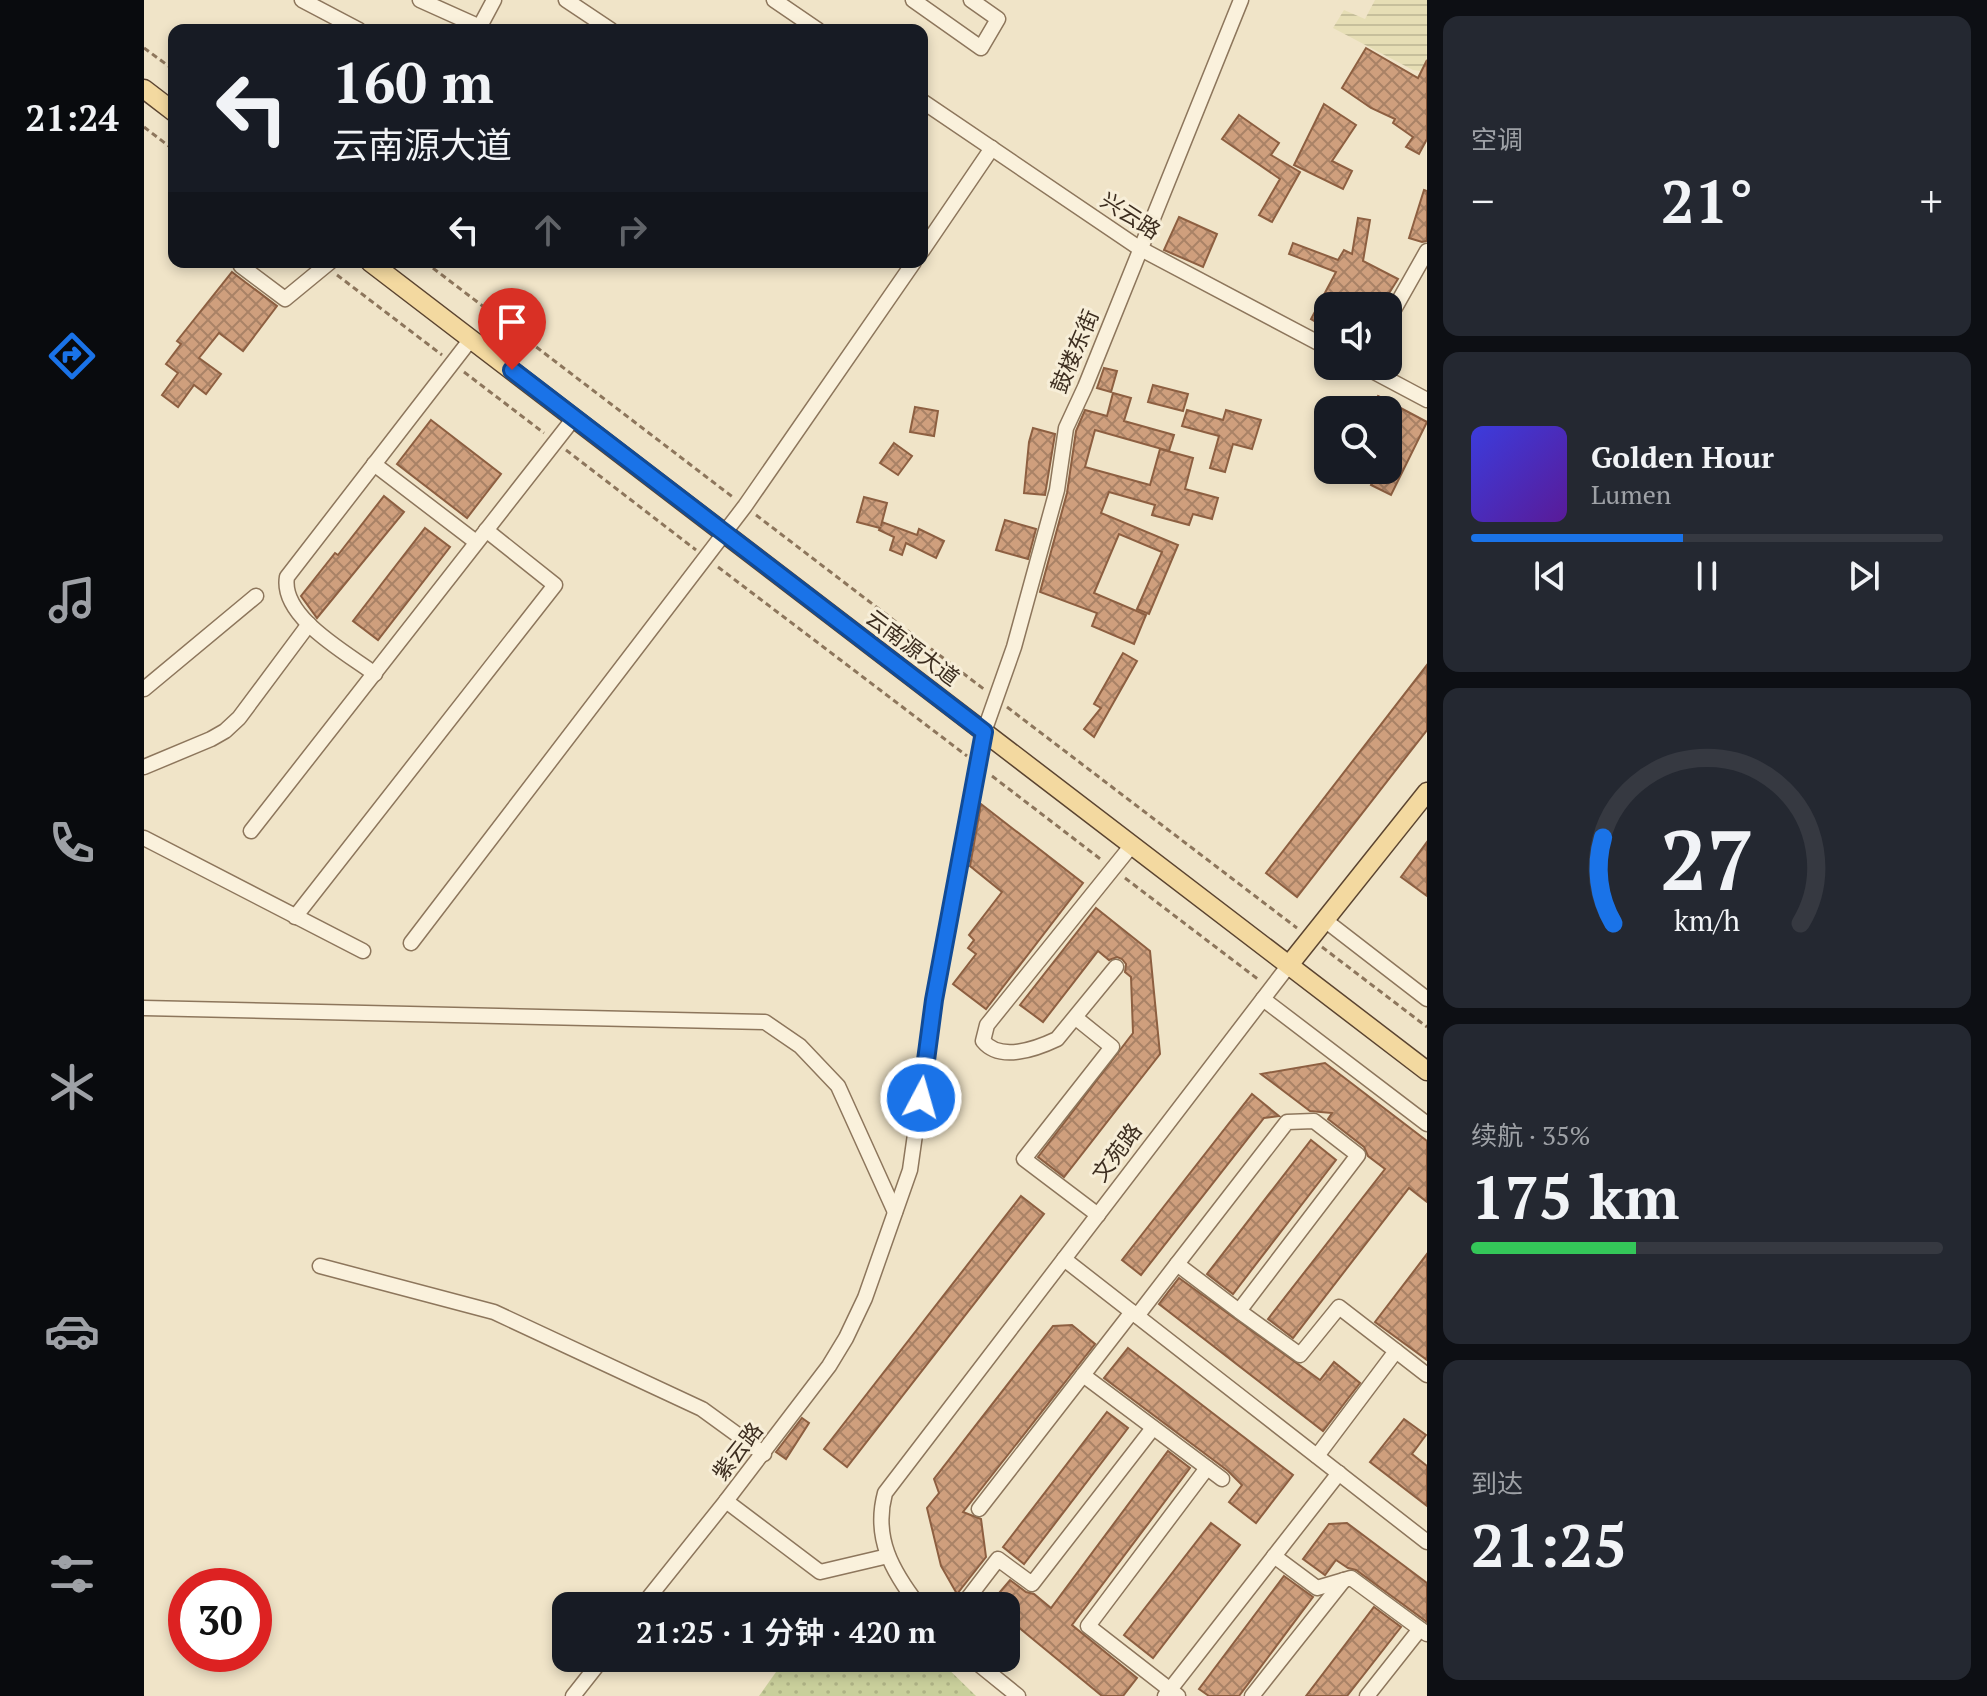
<!DOCTYPE html>
<html lang="zh">
<meta charset="utf-8">
<style>
body{margin:0;font-family:"PT Serif","Noto Sans SC",serif;background:#242831;color:#f1f3f6;height:100vh;display:flex;flex-direction:column;font-size:30px;white-space:nowrap}
*{box-sizing:border-box;margin:0}
p{font-size:26px;color:#9ea1a6}
.icon{flex:none;width:44px;height:44px;fill:none;stroke:currentColor;stroke-width:2;stroke-linecap:round;stroke-linejoin:round}
.map{position:relative;flex:1;overflow:hidden}
.side{display:flex;flex-direction:column;gap:16px;padding:16px;background:#0d0f14;width:560px}
.side>*{flex:none}
.banner{position:absolute;left:24px;top:24px;width:760px;height:244px;border-radius:16px;box-shadow:0 4px 12px #0003;background:#171b24;color:#f1f3f6;overflow:hidden}
.tools{position:absolute;left:1170px;top:292px;display:grid;gap:16px}
.tools a{display:grid;place-items:center;width:88px;height:88px;border-radius:16px;background:#171b24;box-shadow:0 4px 12px #0003;font-size:40px}
.speed{position:absolute;left:24px;top:1568px;display:flex;gap:16px;font-size:40px;font-weight:700;text-align:center}
.speed>*{display:grid;place-content:center;width:104px;height:104px;border-radius:50%;background:#171b24;box-shadow:0 4px 12px #0003;line-height:1}
.speed .limit{border:12px solid #d22;background:#fff;color:#111}
.pin{position:absolute;display:grid;place-items:center;width:68px;height:68px;color:#fff;margin:-82px -34px;border-radius:50% 50% 50% 0;rotate:-45deg;box-shadow:0 0 8px #0007}
.pin .icon{rotate:45deg}
.me{position:absolute;width:88px;margin:-44px;rotate:6deg;stroke-linejoin:round;filter:drop-shadow(0 0 6px #0008)}
.turn{display:flex;align-items:center;gap:28px;height:168px;padding:0 32px;font-size:36px}
.turn .icon{width:104px;height:104px;stroke-width:2.5}
.turn b{display:block;font-size:56px;line-height:68px}
.lanes{display:flex;align-items:center;height:76px;padding:0 32px;background:#0003;justify-content:center;gap:40px;direction:ltr}
.lanes .off{opacity:.35}
.big{font-size:60px;font-weight:600;line-height:1.1}
.side .widget{flex:1;display:flex;flex-direction:column;justify-content:center;gap:12px;min-width:0;padding:0 28px;border-radius:16px;background:#242831}
.side .dial{align-items:center;gap:0}
.dial svg{height:208px;overflow:visible;fill:none;stroke:#363941;stroke-width:7;stroke-linecap:round;text-anchor:middle}
.dial text{fill:#f1f3f6;stroke:none}
.song{display:flex;align-items:center;gap:24px}
.cover{width:96px;height:96px;border-radius:12px;background:linear-gradient(135deg,hsl(240 70% 55%),hsl(270 70% 35%))}
.played{height:8px;border-radius:4px;background:linear-gradient(90deg,#1a73e8 45%,#363941 45%)}
.keys{display:flex;justify-content:space-around;direction:ltr}
.heat{display:flex;justify-content:space-between;align-items:center;font-size:44px;direction:ltr}
.charge{height:12px;border-radius:6px;background:linear-gradient(90deg,#34c759 35%,#363941 0)}
.trip{position:absolute;left:408px;top:1592px;width:468px;height:80px;border-radius:16px;background:#171b24;box-shadow:0 4px 12px #0003;font-weight:600;line-height:80px;text-align:center}
main{display:flex;flex:1;min-height:0}
.tab-bar{display:flex;flex-direction:column;width:144px;justify-content:space-around;align-items:center;background:#090b0e;color:#9ea1a6}
.tab-bar .icon{width:56px;height:56px}
.tab-bar .current{color:#1a73e8}
.tab-bar b{font-size:36px;color:#f1f3f6}
.map>svg:first-child{display:block}
.farmland{fill:url(#farmland-rules)}
.park{fill:url(#park-dots)}
.building{fill:url(#building-cross-hatch);stroke:#8d5f41;stroke-width:2}
.lines{fill:none;stroke-linecap:round;stroke-linejoin:round}
.minor-casing{stroke:#8d765c;stroke-width:17}
.major-casing{stroke:#5b4430;stroke-width:21}
.path{stroke:#8d765c;stroke-width:3;stroke-dasharray:6 4;stroke-linecap:butt}
.minor{stroke:#faf1dc;stroke-width:14}
.major{stroke:#f3d9a0;stroke-width:18}
.route-casing{stroke:#114b97;stroke-width:20}
.route{stroke:#1a73e8;stroke-width:14}
.labels{text-anchor:middle;dominant-baseline:central;stroke-width:6;stroke-linejoin:round;paint-order:stroke}
.street-label{font-size:22px;fill:#3d2e20;stroke:#f7eed8}
</style>
<main>
<nav class="tab-bar">
<b>21:24</b>
<svg class="icon current" aria-label="directions" viewBox="0 0 24 24"><path d="M12 3l9 9-9 9-9-9zM9 14v-3h6M13 9l2 2-2 2"/></svg>
<svg class="icon" aria-label="music" viewBox="0 0 24 24"><path d="M9 18V5l10-2v13"/><circle cx="6" cy="18" r="3"/><circle cx="16" cy="16" r="3"/></svg>
<svg class="icon" aria-label="phone" viewBox="0 0 24 24"><path d="M5 4h4l2 5-3 2q2 4 5 5l2-3 5 2v4C11 20 4 13 5 4z"/></svg>
<svg class="icon" aria-label="climate" viewBox="0 0 24 24"><path d="M12 3v18M4 7l16 10M4 17L20 7"/></svg>
<svg class="icon" aria-label="car" viewBox="0 0 24 24"><path d="M5 17H2v-5l4-1 3-4h7l3 4 3 1v5h-3M9 17h6M6 11h13"/><circle cx="7" cy="17" r="2"/><circle cx="17" cy="17" r="2"/></svg>
<svg class="icon" aria-label="filters" viewBox="0 0 24 24"><path d="M4 7h16M4 17h16"/><circle cx="9" cy="7" r="2"/><circle cx="15" cy="17" r="2"/></svg>
</nav>
<div class="map">
<svg width="1283" height="1696" viewBox="0 0 1283 1696">
<defs>
<pattern id="farmland-rules" width="6" height="5" patternUnits="userSpaceOnUse" patternTransform="scale(2)"><rect width="6" height="5" fill="#e6deb5"/><path d="M0 2.5h6" fill="none" stroke="#c6bf9b"/></pattern>
<pattern id="park-dots" width="8" height="8" patternUnits="userSpaceOnUse" patternTransform="scale(2)"><rect width="8" height="8" fill="#c9cf9b"/><path d="M2 2h.1M6 6h.1" fill="none" stroke="#aeb285" stroke-width="1.8" stroke-linecap="round"/></pattern>
<pattern id="building-cross-hatch" width="8" height="8" patternUnits="userSpaceOnUse" patternTransform="scale(2)"><rect width="8" height="8" fill="#cf9f7d"/><path d="M0 0l8 8M0 8l8-8" fill="none" stroke="#a98266"/></pattern>
</defs>
<rect width="100%" height="100%" fill="#f0e4c8"/>
<path class="farmland" d="M1231,0H1283V72L1269,70L1189,28L1200,10L1221,19Z"/>
<g class="park">
<path d="M728,1594L740,1606H680L685,1599Z"/>
<path d="M642,1658H793L832,1696H615Z"/>
</g>
<g class="building">
<path d="M1222,48L1274,78L1283,60V139L1275,154L1262,147L1269,137L1249,123L1251,119L1227,108L1198,88Z"/>
<path d="M1180,104L1212,125L1188,161L1208,171L1199,189L1150,165Z"/>
<path d="M1095,115L1135,143L1127,155L1156,172L1128,222L1115,215L1136,179L1078,139Z"/>
<path d="M1280,190L1283,191V241L1278,242L1265,238Z"/>
<path d="M1035,217L1073,234L1059,267L1020,250Z"/>
<path d="M1214,218L1226,220L1219,261L1254,279L1237,306H1184V329L1167,319L1192,272L1145,254L1149,243L1194,260L1200,250L1208,254Z"/>
<path d="M88,272L133,306L99,351L75,333L55,358L77,374L62,394L50,385L34,407L18,395L34,373L22,364L37,344L33,341Z"/>
<path d="M960,368L973,371L967,392L953,388Z"/>
<path d="M1009,385L1044,394L1039,411L1004,402Z"/>
<path d="M969,393L987,398L980,421L1030,435L1025,451L951,430L941,467L1006,485L1016,449L1049,458L1041,489L1074,498L1068,519L1049,514L1045,525L1008,515L1011,505L965,492L957,513L1034,545L1005,614L993,609L1018,552L975,534L950,593L1002,615L990,644L948,626L953,613L896,592L923,493L932,431L941,410L963,416Z"/>
<path d="M1234,396L1283,422L1247,495L1227,485L1234,470H1244V410H1227Z"/>
<path d="M771,407L794,411L790,436L766,432Z"/>
<path d="M1043,410L1079,420L1082,410L1117,420L1108,449L1089,444L1081,472L1066,468L1075,436L1038,426Z"/>
<path d="M287,420L357,474L323,518L253,464Z"/>
<path d="M889,428L911,434L901,495L880,493L885,442Z"/>
<path d="M750,443L768,456L754,475L736,463Z"/>
<path d="M240,496L260,512L173,618L157,596L191,553L194,555Z"/>
<path d="M720,497L743,503L737,526L738,522L773,535L775,529L800,541L792,558L762,543L758,555L746,550L750,537L735,530L736,528L713,522Z"/>
<path d="M861,520L892,529L884,559L852,550Z"/>
<path d="M281,528L306,547L234,640L209,621Z"/>
<path d="M979,653L993,661L950,737L940,729L957,708L950,704Z"/>
<path d="M1283,665V730L1153,897L1122,873Z"/>
<path d="M837,804L939,883L842,1009L809,984L832,954L824,948L830,940L825,935L858,892L826,866Z"/>
<path d="M1283,842V896L1257,877Z"/>
<path d="M952,908L1006,951L1016,1054L920,1177L894,1157L989,1033L987,977L981,972L982,964L978,959L973,957L965,960L954,951L899,1022L876,1005Z"/>
<path d="M1181,1063L1283,1141V1202L1265,1188L1149,1338L1124,1319L1241,1169L1224,1156L1220,1147L1184,1119L1188,1113L1166,1111L1117,1074Z"/>
<path d="M1108,1094L1135,1116L1120,1118L997,1275L978,1260Z"/>
<path d="M1167,1140L1192,1160L1089,1294L1063,1274Z"/>
<path d="M877,1196L900,1214L703,1467L680,1449Z"/>
<path d="M1283,1254V1360L1231,1322Z"/>
<path d="M1035,1278L1176,1380L1190,1362L1216,1383L1179,1431L1015,1304Z"/>
<path d="M928,1325L951,1344L819,1512L837,1519L842,1557L813,1594L797,1566L783,1508L795,1493L790,1479L909,1326Z"/>
<path d="M984,1348L1149,1475L1112,1523L1085,1502L1098,1485L1084,1471L960,1378Z"/>
<path d="M963,1412L984,1428L880,1564L859,1547Z"/>
<path d="M658,1418L665,1423L642,1459L632,1452Z"/>
<path d="M1260,1419L1282,1435L1268,1454L1283,1466V1506L1226,1462Z"/>
<path d="M1024,1451L1046,1468L928,1625L993,1678L979,1696H958L862,1617V1606H844L866,1580L882,1592L890,1594L907,1608Z"/>
<path d="M1067,1523L1096,1545L1009,1658L980,1635Z"/>
<path d="M1203,1523L1283,1583V1622L1212,1570L1204,1568L1192,1560L1181,1575L1159,1559L1185,1524Z"/>
<path d="M1140,1576L1169,1597L1095,1696H1065L1055,1689Z"/>
<path d="M1230,1607L1257,1627L1203,1696H1162Z"/>
</g>
<g class="lines">
<defs>
<g id="minor">
<path d="M158,0L215,30"/>
<path d="M276,0L336,27"/>
<path d="M422,0L467,30"/>
<path d="M630,0L674,30"/>
<path d="M769,0L837,48L854,19L827,0"/>
<path d="M334,30L350,0"/>
<path d="M778,101L995,248L1184,348"/>
<path d="M778,251L848,148"/>
<path d="M98,262L97,266L141,299L186,262"/>
<path d="M1244,320L1283,251"/>
<path d="M1219,366L1283,400"/>
<path d="M230,464L332,542"/>
<path d="M231,674C203,653 136,617 143,577L327,339"/>
<path d="M0,689L112,596"/>
<path d="M0,767L67,739L81,731L95,718L165,624"/>
<path d="M107,831L430,418"/>
<path d="M0,838L219,951"/>
<path d="M151,917L411,585L342,530"/>
<path d="M1182,921L1283,999"/>
<path d="M267,943L601,506L770,262"/>
<path d="M972,967L913,1039C892,1049 856,1062 839,1041L843,1025L988,845"/>
<path d="M1119,999L1283,1124"/>
<path d="M0,1008L621,1022L656,1046L694,1086L751,1212"/>
<path d="M932,1018L968,1047L880,1159L954,1215"/>
<path d="M920,1259L1283,1542"/>
<path d="M176,1266L350,1312L558,1409L620,1454"/>
<path d="M1095,1311L1033,1264L1143,1122L1170,1121L1214,1155L1095,1311L1156,1355L1195,1307L1252,1351L1173,1456"/>
<path d="M993,1316L1033,1264"/>
<path d="M1252,1351L1283,1375"/>
<path d="M939,1375L1078,1479"/>
<path d="M835,1509L988,1312"/>
<path d="M744,1556L676,1572L582,1501L685,1366L702,1338L721,1298L766,1170L790,1000L840,732L870,647L913,490L922,428L941,387L1097,0"/>
<path d="M1130,1556L1173,1588L1207,1578L1283,1634"/>
<path d="M498,1606L582,1501"/>
<path d="M775,1606C748,1571 729,1538 741,1493L1145,965"/>
<path d="M818,1606L854,1559L888,1584L1009,1428"/>
<path d="M827,1658L874,1696"/>
<path d="M429,1696L459,1658"/>
<path d="M1021,1696L1195,1473"/>
<path d="M1034,1696L944,1626L1063,1468"/>
<path d="M1108,1696L1200,1580"/>
<path d="M1223,1696L1276,1629"/>
</g>
<g id="major">
<path d="M0,89L30,112"/>
<path d="M226,262L1283,1071"/>
<path d="M1145,965L1283,792"/>
</g>
</defs>
<use href="#minor" class="minor-casing"/>
<use href="#major" class="major-casing"/>
<g class="path">
<path d="M0,48L30,70"/>
<path d="M0,127L30,150"/>
<path d="M281,262L590,498"/>
<path d="M193,275L298,355"/>
<path d="M320,372L400,433"/>
<path d="M422,450L552,550"/>
<path d="M612,515L841,690"/>
<path d="M574,567L823,756"/>
<path d="M863,707L1153,928"/>
<path d="M848,776L959,861"/>
<path d="M981,878L1115,980"/>
<path d="M1178,947L1283,1027"/>
</g>
<use href="#minor" class="minor"/>
<use href="#major" class="major"/>
</g>
<g class="lines">
<defs>
<path id="route" d="M368,370L840,732L790,1000L777,1098"/>
</defs>
<use href="#route" class="route-casing"/>
<use href="#route" class="route"/>
</g>
<g class="labels">
<g class="street-label">
<text transform="translate(987 215) rotate(33)">兴云路</text>
<text transform="translate(930 351) rotate(-67)">鼓楼东街</text>
<text transform="translate(769 647) rotate(37)">云南源大道</text>
<text transform="translate(972 1152) rotate(-53)">文苑路</text>
<text transform="translate(593 1451) rotate(-52)">紫云路</text>
</g>
</g>
</svg>
<div class="tools">
<a><svg class="icon" aria-label="sound" viewBox="0 0 24 24"><path d="M4 9h4l5-4v14l-5-4H4zM17 9q2 3 0 6"/></svg></a>
<a><svg class="icon" aria-label="search" viewBox="0 0 24 24"><circle cx="10" cy="10" r="6"/><path d="M15 15l6 6"/></svg></a>
</div>
<div class="speed"><div class="limit">30</div></div>
<div class="pin" style="left:368px;top:370px;background:#d93025"><svg class="icon" aria-label="arrive" viewBox="0 0 24 24"><path d="M6 21V4h12l-3 4 3 4H6"/></svg></div>
<svg class="me" style="left:777px;top:1098px" viewBox="-20 -20 40 40"><circle r="17" fill="#1a73e8" stroke="#fff" stroke-width="3"/><path d="M0-11L8 9 0 5-8 9z" fill="#fff"/></svg>
<div class="trip">21:25 · 1 分钟 · 420 m</div>
<div class="banner">
<div class="turn"><svg class="icon" aria-label="left" viewBox="0 0 24 24"><path d="M17 20v-9H6M10 6l-5 5 5 5"/></svg><div><b>160 m</b>云南源大道</div></div>
<div class="lanes"><svg class="icon" aria-label="left" viewBox="0 0 24 24"><path d="M17 20v-9H6M10 6l-5 5 5 5"/></svg><svg class="icon off" aria-label="ahead" viewBox="0 0 24 24"><path d="M12 20V5M6 11l6-6 6 6"/></svg><svg class="icon off" aria-label="right" viewBox="0 0 24 24"><path d="M7 20v-9h11M14 6l5 5-5 5"/></svg></div>
</div>
</div>
<section class="side">
<div class="widget"><p>空调</p>
<div class="heat"><a>−</a><b class="big">21°</b><a>+</a></div>
</div>
<div class="widget">
<div class="song"><i class="cover"></i><div><b>Golden Hour</b><p>Lumen</p></div></div>
<div class="played"></div>
<div class="keys"><svg class="icon" aria-label="previous" viewBox="0 0 24 24"><path d="M18 5L8 12l10 7zM5 5v14"/></svg><svg class="icon" aria-label="pause" viewBox="0 0 24 24"><path d="M8 5v14M16 5v14"/></svg><svg class="icon" aria-label="next" viewBox="0 0 24 24"><path d="M6 5l10 7-10 7zM19 5v14"/></svg></div>
</div>
<div class="widget dial"><svg viewBox="0 0 100 80">
<path d="M14 69A42 42 0 1 1 86 69"/>
<path d="M14 69A42 42 0 0 1 10 36" stroke="#1a73e8"/>
<text x="50" y="56" font-size="32" font-weight="700">27</text>
<text x="50" y="72" font-size="11">km/h</text>
</svg></div>
<div class="widget"><p>续航 · 35%</p><b class="big">175 km</b><div class="charge"></div></div>
<div class="widget"><p>到达</p><b class="big">21:25</b></div>
</section>
</main>
